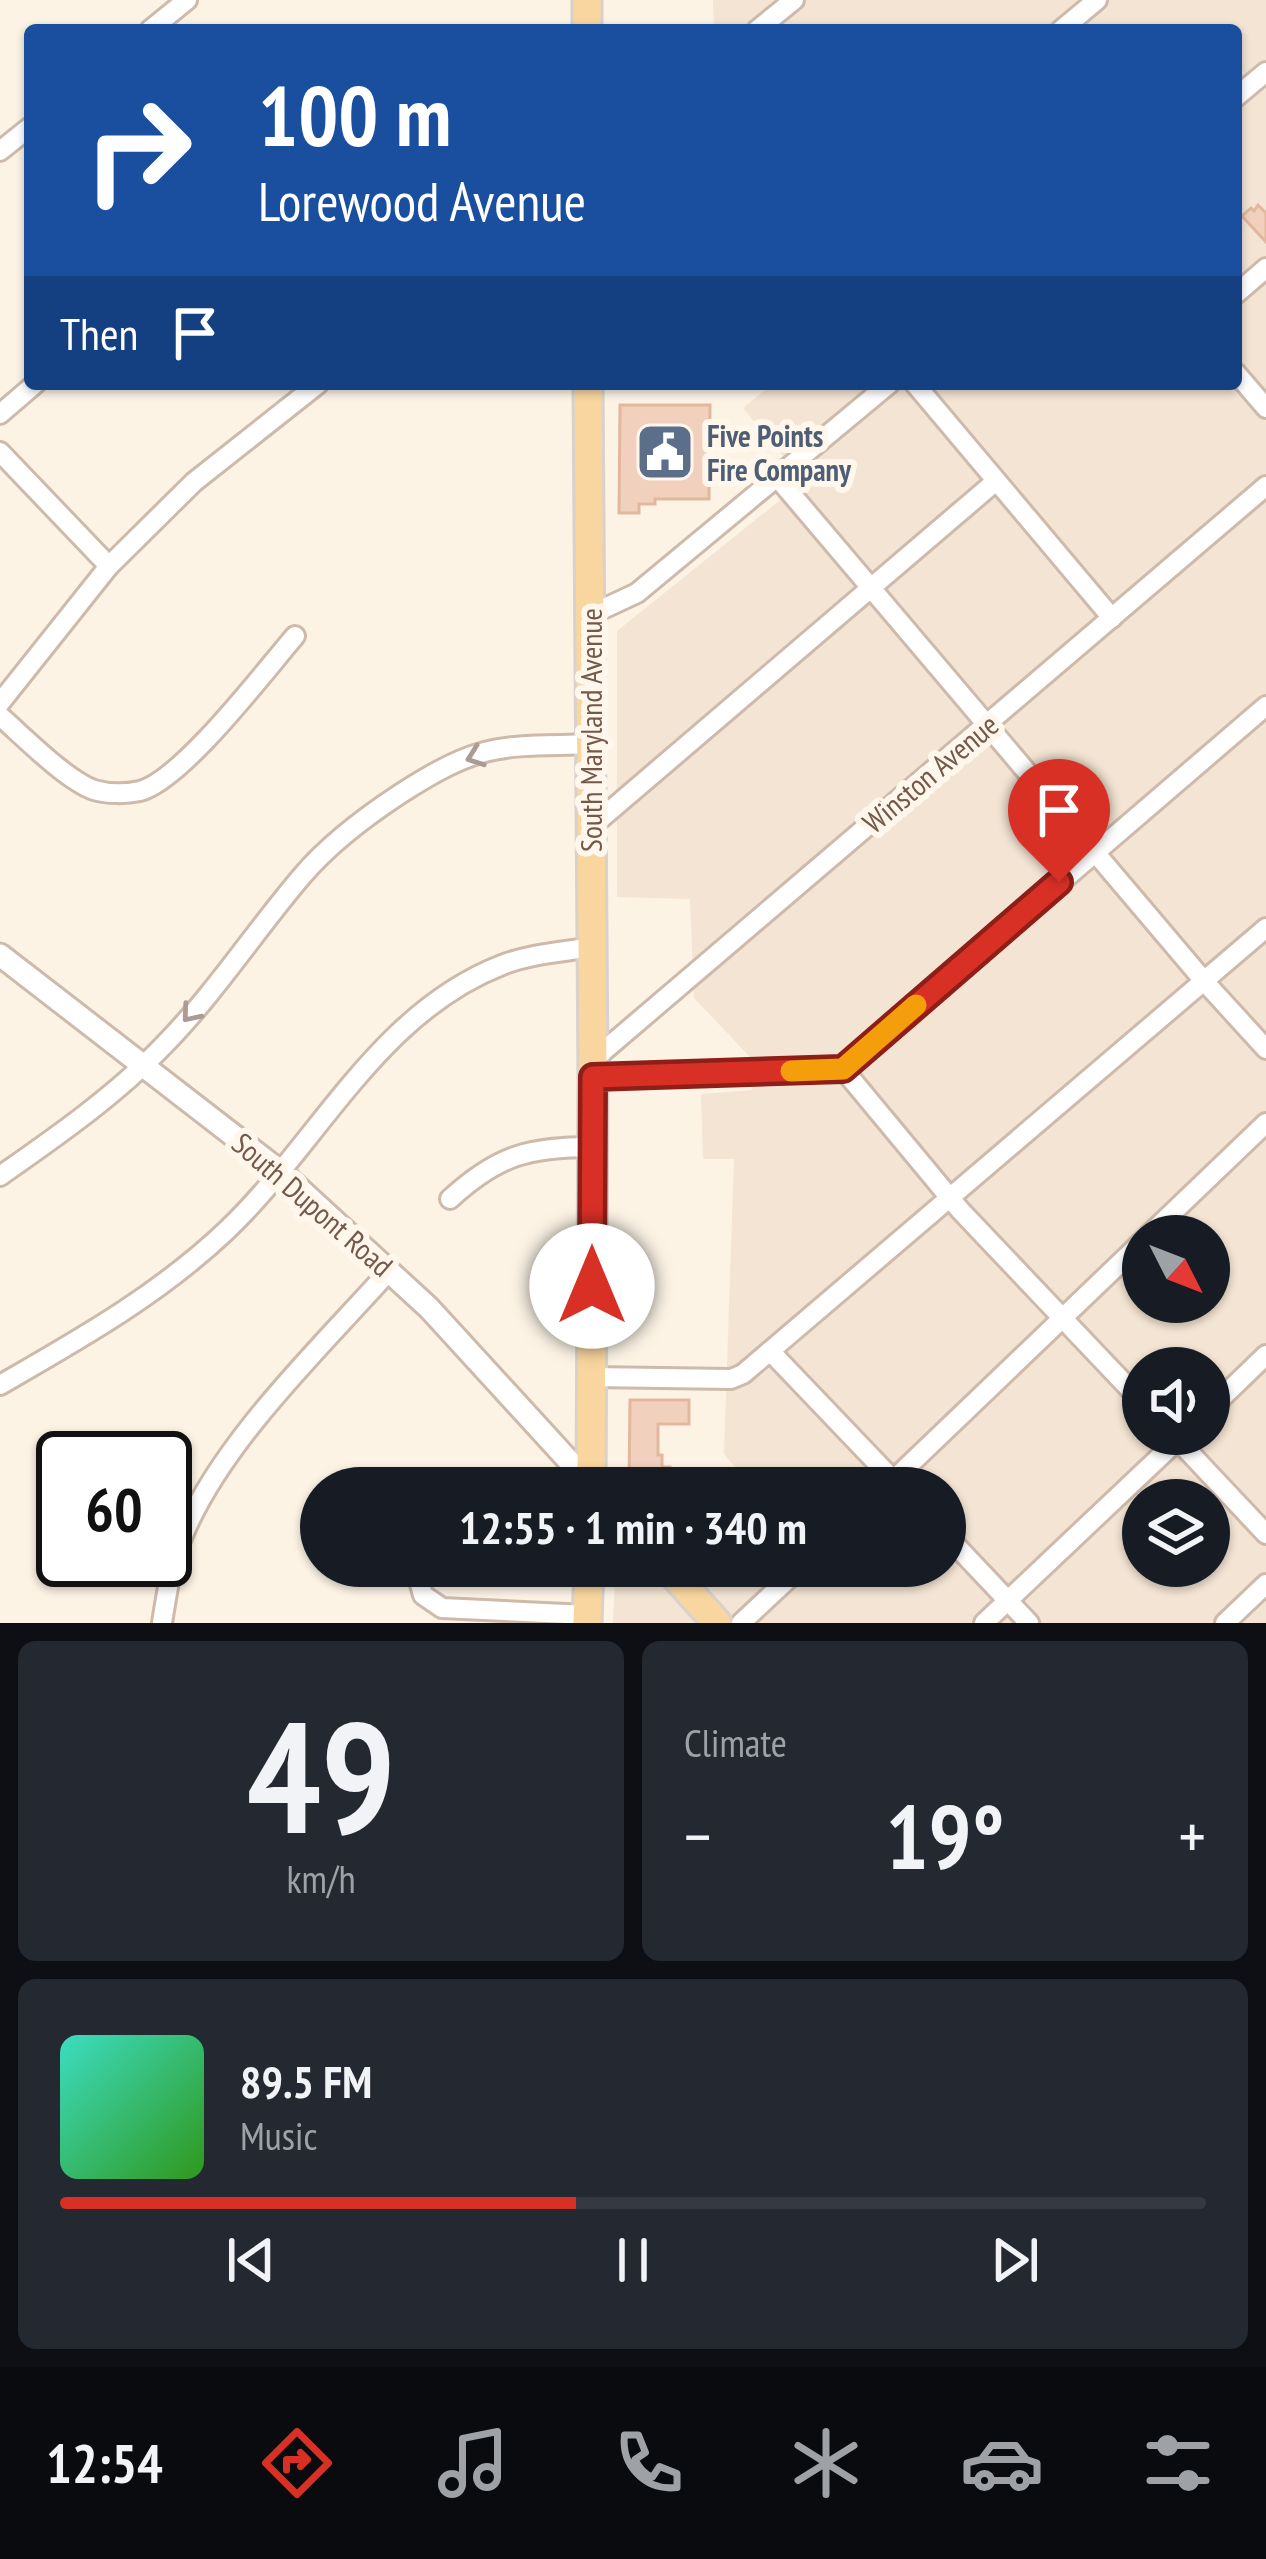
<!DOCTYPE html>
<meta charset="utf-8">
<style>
body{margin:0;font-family:"PT Sans Narrow",sans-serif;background:#242831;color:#f1f3f6;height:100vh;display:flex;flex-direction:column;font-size:45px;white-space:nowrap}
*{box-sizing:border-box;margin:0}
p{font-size:39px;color:#9ea1a6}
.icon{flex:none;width:66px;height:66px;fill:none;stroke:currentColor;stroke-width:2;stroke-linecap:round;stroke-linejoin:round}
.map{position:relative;height:1623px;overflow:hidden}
.details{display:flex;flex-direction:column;gap:18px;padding:18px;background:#0d0f14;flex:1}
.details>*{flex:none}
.hud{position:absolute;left:24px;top:24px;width:1218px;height:366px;border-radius:12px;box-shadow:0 3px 9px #0004;background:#1a4fa0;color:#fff;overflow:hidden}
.needle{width:78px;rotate:132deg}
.fabs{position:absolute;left:1122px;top:1215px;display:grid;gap:24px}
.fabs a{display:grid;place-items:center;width:108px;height:108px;border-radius:50%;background:#171b24;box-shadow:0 3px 9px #0004;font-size:60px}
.speed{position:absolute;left:36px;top:1431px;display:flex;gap:24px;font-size:60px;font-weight:700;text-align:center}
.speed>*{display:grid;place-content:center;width:156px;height:156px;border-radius:50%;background:#171b24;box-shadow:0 3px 9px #0004;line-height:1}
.speed .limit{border:6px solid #111;border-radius:18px;background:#fff;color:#111}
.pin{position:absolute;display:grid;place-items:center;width:102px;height:102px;color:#fff;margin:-123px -51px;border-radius:50% 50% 50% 0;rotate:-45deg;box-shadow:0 0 12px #0007}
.pin .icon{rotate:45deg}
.me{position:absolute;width:132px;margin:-66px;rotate:0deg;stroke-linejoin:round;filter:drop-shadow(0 0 9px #0008)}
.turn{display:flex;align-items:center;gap:42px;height:252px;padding:0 36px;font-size:54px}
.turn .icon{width:156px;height:156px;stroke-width:2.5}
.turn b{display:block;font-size:84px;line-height:102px}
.then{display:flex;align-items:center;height:114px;padding:0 36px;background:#0003;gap:24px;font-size:45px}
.big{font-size:90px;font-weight:600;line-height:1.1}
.details .tile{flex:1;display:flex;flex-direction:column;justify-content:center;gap:18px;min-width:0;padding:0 42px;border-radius:18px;background:#242831}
.details .dial{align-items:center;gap:0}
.dial b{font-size:156px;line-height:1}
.song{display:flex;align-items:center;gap:36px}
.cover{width:144px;height:144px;border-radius:18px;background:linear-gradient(135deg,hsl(170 70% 55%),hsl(110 70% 35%))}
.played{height:12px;border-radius:6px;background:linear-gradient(90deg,#d93025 45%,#363941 45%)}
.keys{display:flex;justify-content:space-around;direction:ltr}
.heat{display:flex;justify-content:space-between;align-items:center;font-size:66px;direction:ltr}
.details .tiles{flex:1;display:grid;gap:18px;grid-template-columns:1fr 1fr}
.tile:last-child{grid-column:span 2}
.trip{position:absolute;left:300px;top:1467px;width:666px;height:120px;border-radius:60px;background:#171b24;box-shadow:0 3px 9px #0004;font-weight:600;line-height:120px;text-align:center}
.menu{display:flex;height:192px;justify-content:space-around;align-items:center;background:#090b0e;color:#9ea1a6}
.menu .icon{width:84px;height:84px}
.menu .on{color:#d93025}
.menu b{font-size:54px;color:#f1f3f6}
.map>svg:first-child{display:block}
.residential{fill:#f3e4d3;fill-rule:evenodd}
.building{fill:#f1d1bd;stroke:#e3b79e;stroke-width:3}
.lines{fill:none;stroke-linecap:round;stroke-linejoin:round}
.minor-casing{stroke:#cdbaab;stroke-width:24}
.tertiary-casing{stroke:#cdbaab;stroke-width:27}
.primary-casing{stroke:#d8d1cc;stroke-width:33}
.minor{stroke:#fff;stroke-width:18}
.tertiary{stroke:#fff;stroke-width:21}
.primary{stroke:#f9d69f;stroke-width:27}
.oneway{stroke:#ac9b92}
.route-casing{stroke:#8d1f18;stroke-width:30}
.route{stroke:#d93025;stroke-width:21}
.slow{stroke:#f59e0b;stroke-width:21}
.labels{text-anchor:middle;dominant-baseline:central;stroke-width:12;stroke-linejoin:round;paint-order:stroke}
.service-label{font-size:30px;font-weight:bold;fill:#4e5e75;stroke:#fff7eb;text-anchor:start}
.street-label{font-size:30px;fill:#74594a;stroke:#fff7eb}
</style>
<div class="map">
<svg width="1266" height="1623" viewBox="0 0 1266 1623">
<rect width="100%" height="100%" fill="#fcf3e5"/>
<path class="residential" d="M713,0H1266V1623H613L615,1574L636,1566H945V1488H753L724,1454L734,1159H703L701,1094L752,1090V1059L694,998L690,899L617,897V631L804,481L743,408L772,384H1236V30H714ZM1143,1236H1209V1302H1143ZM1143,1368H1209V1434H1143ZM1143,1500H1209V1566H1143Z"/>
<g class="building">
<path d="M1258,205L1266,213V242L1242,216L1251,208L1254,211Z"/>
<path d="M620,405H710L709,499H655V504H639V513H619Z"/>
<path d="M630,1400H689V1424H658V1455H662V1467H670V1473L684,1488H629Z"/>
</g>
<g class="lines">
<defs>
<g id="minor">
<path d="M150,30L187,0"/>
<path d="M757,30L794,0"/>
<path d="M1061,30L1097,0"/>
<path d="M1236,97L1266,72"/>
<path d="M0,151L30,127"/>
<path d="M1236,294L1266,268"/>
<path d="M1236,373L1266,408"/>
<path d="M915,384L1112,618"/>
<path d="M0,414L35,384"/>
<path d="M0,452L109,566"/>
<path d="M777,477L1204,981L1266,1049"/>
<path d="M590,615L637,593L889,384"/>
<path d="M0,703L109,566L194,482L318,384"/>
<path d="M0,716C24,737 66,780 94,790C108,794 126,794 140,791C182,780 264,672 295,636"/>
<path d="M591,827L996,481"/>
<path d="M593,1060L1266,486"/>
<path d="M843,1069L960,1210L1143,1403"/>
<path d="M593,1077L843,1069L1266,706"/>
<path d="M0,1176C56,1137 116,1095 164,1045C215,993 255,931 302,876C329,844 365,817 400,794C425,778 453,761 481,753C516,743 555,746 590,744"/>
<path d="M450,1199C498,1155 529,1147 593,1147"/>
<path d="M1148,1236L1266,1123"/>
<path d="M770,1351L899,1486"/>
<path d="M592,1377L731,1379L743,1374L1266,928"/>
<path d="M0,1385C80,1339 160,1294 227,1230C319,1142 378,1013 502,965C529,954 563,952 592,947"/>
<path d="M1209,1410L1266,1355"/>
<path d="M1172,1434L1266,1534"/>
<path d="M885,1488L1143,1241"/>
<path d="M945,1534L1029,1623"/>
<path d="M415,1566L423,1595L442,1608L587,1615"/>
<path d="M162,1623C167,1592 171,1562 184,1533C224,1439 321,1347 389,1271"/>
<path d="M741,1623L802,1566"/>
<path d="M984,1623L1184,1434"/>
<path d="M1225,1623L1266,1584"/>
</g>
<path id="tertiary" d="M0,955L282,1173L429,1308L591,1485"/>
<g id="primary">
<path d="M587,0V30"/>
<path d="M588,384L593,1078L591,1488"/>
<path d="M666,1566L717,1623"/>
<path d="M587,1623L589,1566"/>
</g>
</defs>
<use href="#minor" class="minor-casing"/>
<use href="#tertiary" class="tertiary-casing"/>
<use href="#primary" class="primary-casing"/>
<use href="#minor" class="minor"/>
<use href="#tertiary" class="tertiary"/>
<use href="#primary" class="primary"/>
</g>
<defs><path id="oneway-chevron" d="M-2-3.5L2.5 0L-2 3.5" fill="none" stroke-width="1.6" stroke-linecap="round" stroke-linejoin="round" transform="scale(3)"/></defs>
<g class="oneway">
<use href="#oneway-chevron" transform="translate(475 757) rotate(160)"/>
<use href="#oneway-chevron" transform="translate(190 1014) rotate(130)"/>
</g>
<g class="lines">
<defs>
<path id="route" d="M592,1286L593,1077L843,1069L1059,882"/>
</defs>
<use href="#route" class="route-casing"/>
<use href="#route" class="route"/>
<path class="slow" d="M791,1071L843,1069L916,1005"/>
</g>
<defs>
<symbol id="civic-square" viewBox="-11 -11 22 22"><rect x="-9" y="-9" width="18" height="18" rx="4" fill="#5c6f8a" stroke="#fff7eb"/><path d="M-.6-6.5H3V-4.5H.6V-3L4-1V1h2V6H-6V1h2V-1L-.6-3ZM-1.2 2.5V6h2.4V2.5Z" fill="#fff"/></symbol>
</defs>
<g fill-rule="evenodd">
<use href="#civic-square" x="632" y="419" width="66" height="66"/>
</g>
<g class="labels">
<g class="service-label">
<text x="707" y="435">Five Points<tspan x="707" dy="34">Fire Company</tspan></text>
</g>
<g class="street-label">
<text transform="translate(590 730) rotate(-90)">South Maryland Avenue</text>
<text transform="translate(930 773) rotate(-40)">Winston Avenue</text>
<text transform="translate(313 1204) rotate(41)">South Dupont Road</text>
</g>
</g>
</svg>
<div class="fabs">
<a><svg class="needle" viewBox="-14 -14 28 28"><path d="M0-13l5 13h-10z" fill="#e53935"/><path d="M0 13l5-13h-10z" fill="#9ea1a6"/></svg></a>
<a><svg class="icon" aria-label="sound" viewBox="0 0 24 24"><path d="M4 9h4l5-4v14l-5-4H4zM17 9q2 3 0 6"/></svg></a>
<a><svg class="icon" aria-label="layers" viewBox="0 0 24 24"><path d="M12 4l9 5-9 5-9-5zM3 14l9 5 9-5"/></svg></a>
</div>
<div class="speed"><div class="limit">60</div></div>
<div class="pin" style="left:1059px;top:882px;background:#d93025"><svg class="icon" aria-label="arrive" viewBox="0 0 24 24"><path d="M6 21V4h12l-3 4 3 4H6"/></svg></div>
<svg class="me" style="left:592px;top:1286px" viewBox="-20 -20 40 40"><circle r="19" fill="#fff"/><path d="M0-13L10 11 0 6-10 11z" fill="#d93025"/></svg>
<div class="trip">12:55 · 1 min · 340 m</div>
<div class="hud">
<div class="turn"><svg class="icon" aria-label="right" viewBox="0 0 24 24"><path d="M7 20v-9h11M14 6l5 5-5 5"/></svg><div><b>100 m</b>Lorewood Avenue</div></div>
<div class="then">Then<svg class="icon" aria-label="arrive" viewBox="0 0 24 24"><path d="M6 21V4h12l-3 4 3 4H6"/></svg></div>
</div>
</div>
<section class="details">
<div class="tiles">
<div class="tile dial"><b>49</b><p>km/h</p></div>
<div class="tile"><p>Climate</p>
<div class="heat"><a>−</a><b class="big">19°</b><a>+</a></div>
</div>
<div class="tile">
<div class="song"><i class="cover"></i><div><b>89.5 FM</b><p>Music</p></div></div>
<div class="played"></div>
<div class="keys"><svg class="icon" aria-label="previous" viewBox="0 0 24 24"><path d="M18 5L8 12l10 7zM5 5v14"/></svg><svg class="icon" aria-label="pause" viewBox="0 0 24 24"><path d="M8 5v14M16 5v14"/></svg><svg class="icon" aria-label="next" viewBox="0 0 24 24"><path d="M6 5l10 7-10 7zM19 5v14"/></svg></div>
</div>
</div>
</section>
<nav class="menu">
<b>12:54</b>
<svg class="icon on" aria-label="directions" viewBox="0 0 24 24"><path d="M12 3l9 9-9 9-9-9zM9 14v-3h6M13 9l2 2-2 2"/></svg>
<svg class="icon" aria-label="music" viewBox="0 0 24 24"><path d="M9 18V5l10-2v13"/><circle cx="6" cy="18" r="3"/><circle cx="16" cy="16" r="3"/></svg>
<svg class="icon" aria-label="phone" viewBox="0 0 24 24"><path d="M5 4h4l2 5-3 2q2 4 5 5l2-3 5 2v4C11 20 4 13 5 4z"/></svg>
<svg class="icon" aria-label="climate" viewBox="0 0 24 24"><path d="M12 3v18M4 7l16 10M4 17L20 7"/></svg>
<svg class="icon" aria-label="car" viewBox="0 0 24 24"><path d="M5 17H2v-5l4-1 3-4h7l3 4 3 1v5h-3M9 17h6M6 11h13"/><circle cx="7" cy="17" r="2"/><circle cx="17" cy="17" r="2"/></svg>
<svg class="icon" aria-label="filters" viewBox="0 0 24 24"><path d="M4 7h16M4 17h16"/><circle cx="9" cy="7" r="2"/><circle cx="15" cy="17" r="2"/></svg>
</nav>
